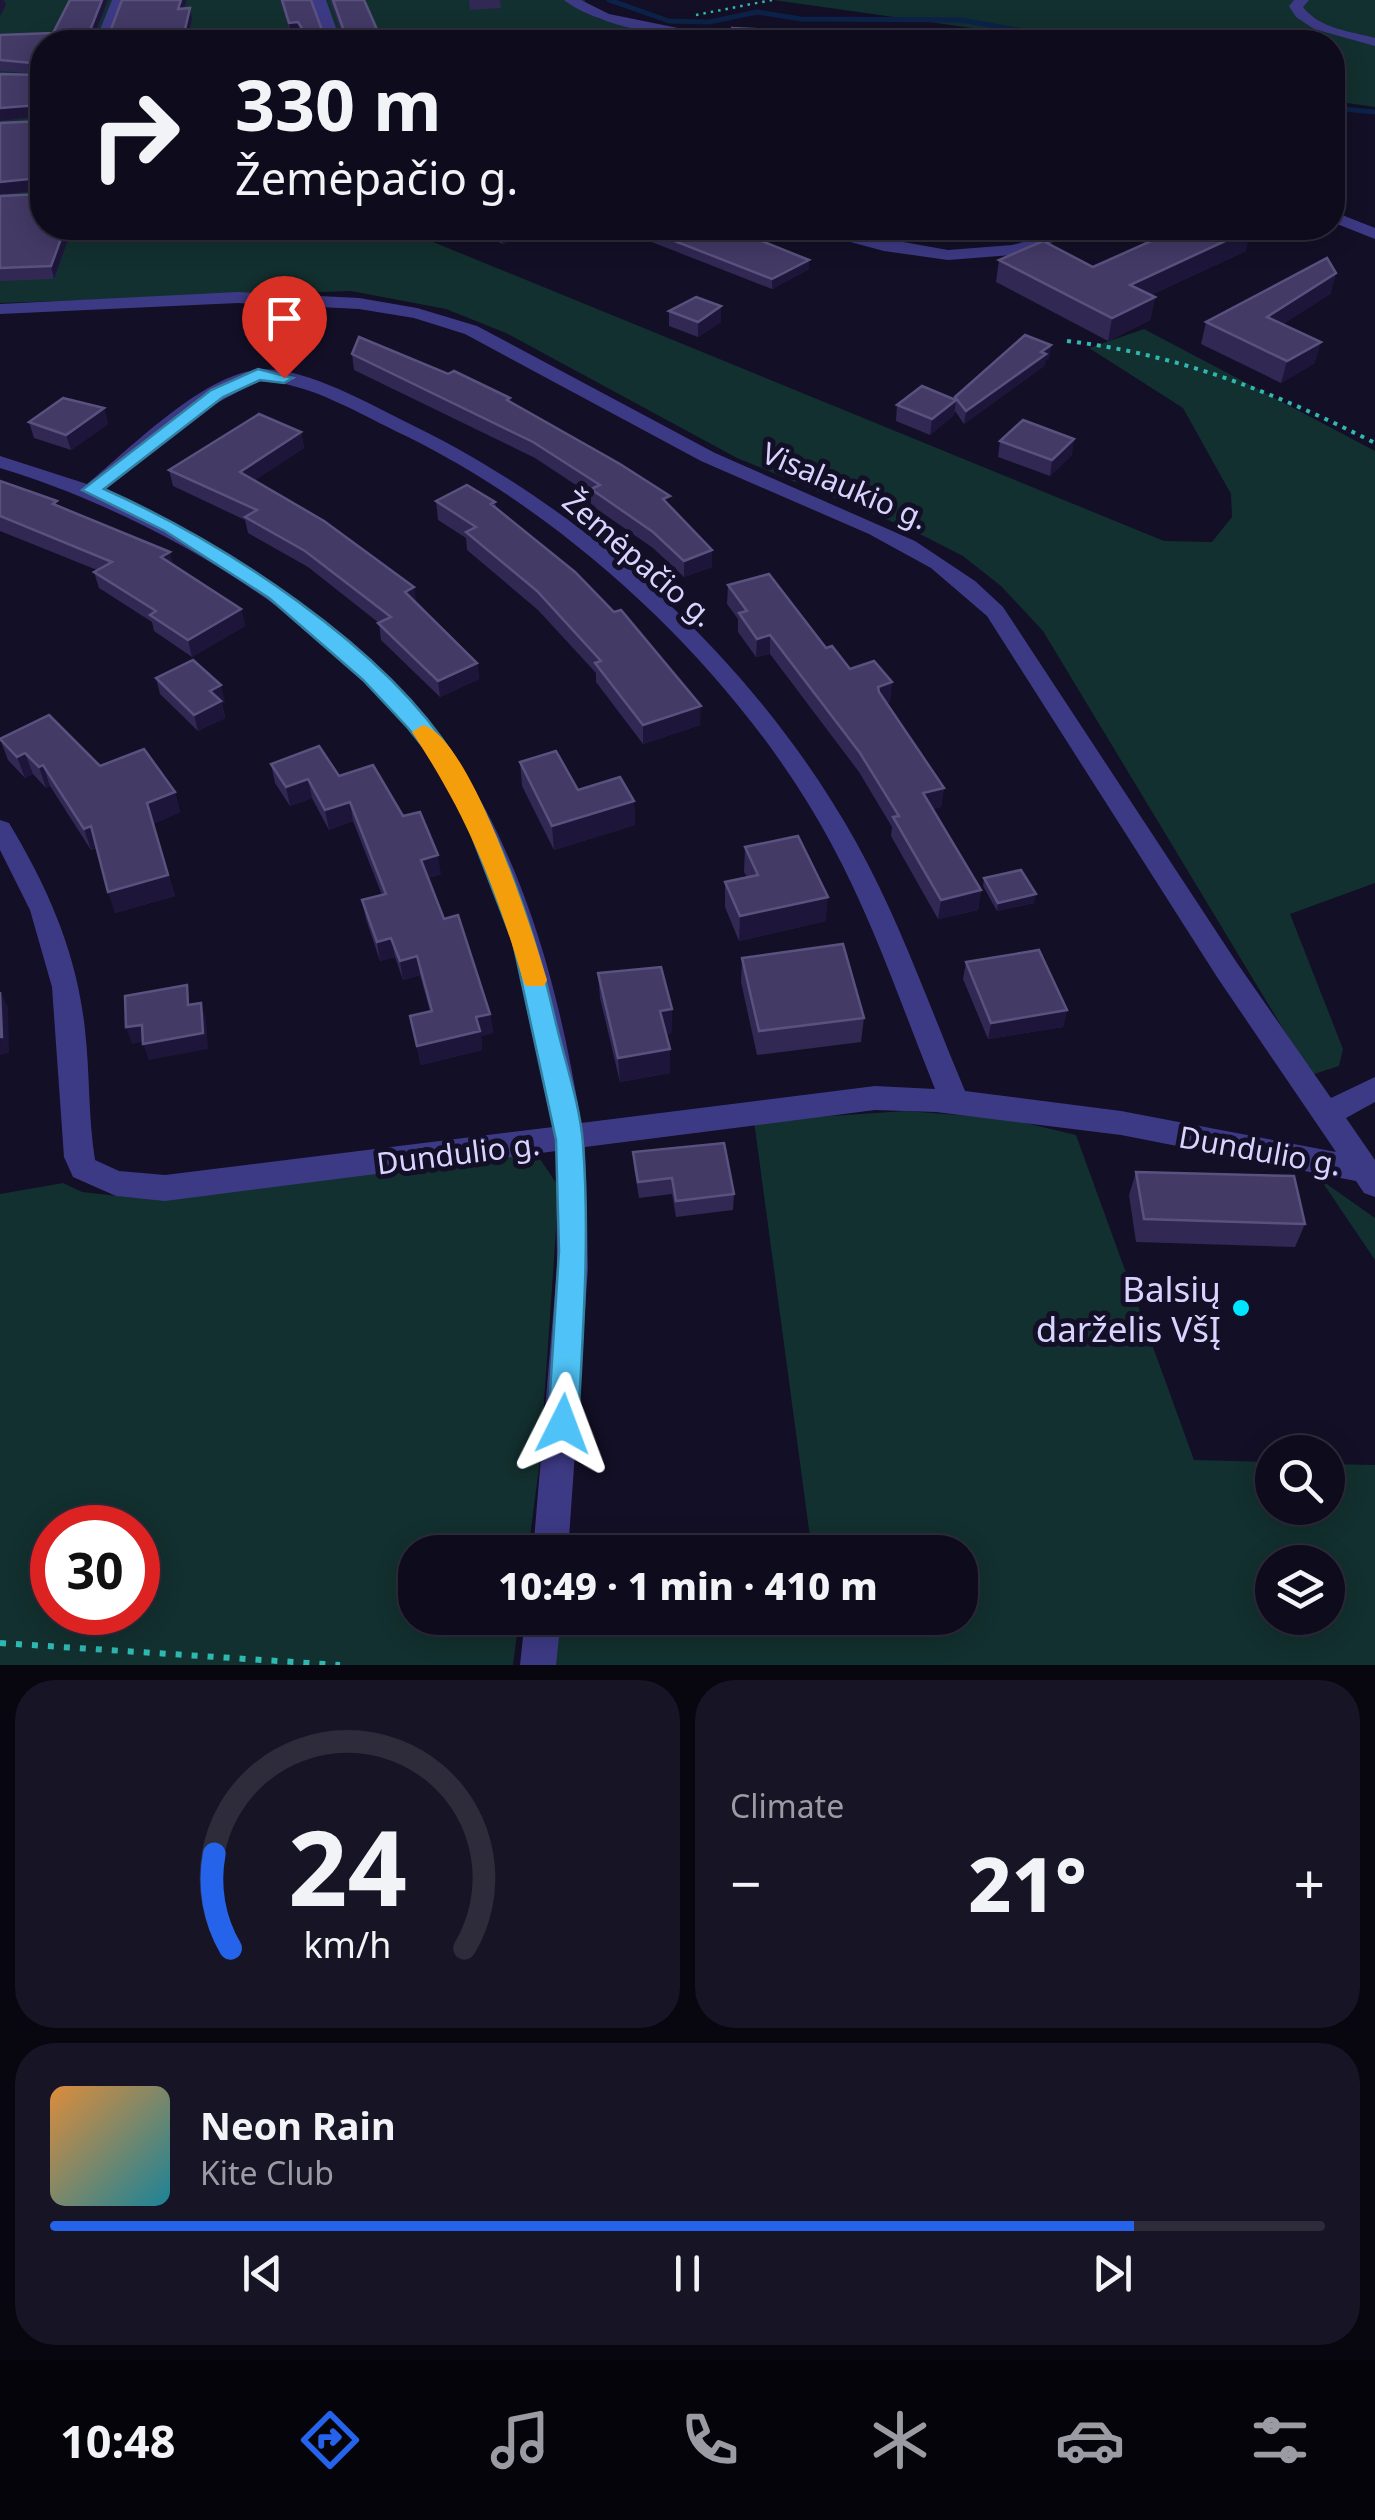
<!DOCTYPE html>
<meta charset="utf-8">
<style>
body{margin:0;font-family:"Noto Sans",sans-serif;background:#171425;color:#f1f3f6;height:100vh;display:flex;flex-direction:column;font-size:38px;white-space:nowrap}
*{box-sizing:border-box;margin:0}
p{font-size:32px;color:#9b9ba3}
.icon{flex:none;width:55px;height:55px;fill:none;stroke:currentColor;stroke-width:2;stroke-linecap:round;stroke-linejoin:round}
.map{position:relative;height:1665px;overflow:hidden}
.drawer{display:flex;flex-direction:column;gap:15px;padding:15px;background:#08060f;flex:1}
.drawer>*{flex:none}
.banner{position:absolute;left:30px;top:30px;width:1315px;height:210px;border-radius:40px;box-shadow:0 5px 25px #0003,0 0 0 2px #2e2b3b;background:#0e0b1c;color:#f1f3f6;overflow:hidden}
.tools{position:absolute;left:1255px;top:1435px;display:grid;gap:20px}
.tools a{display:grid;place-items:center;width:90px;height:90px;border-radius:50%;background:#0e0b1c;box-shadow:0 5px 25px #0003,0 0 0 2px #2e2b3b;font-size:50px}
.speed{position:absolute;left:30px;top:1505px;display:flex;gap:20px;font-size:50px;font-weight:700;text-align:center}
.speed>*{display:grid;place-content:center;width:130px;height:130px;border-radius:50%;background:#0e0b1c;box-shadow:0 5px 25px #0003,0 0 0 2px #2e2b3b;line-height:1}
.speed .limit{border:15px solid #d22;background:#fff;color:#111}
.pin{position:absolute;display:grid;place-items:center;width:85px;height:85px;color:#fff;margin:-102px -42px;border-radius:50% 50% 50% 0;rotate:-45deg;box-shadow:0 0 10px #0007}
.pin .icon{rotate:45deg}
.me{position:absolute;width:110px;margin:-55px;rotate:3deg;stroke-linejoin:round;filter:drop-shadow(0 0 8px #0008)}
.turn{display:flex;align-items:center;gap:35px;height:210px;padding:0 40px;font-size:45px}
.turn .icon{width:130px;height:130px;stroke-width:2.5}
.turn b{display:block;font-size:70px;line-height:85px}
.big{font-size:75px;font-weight:800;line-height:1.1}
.drawer .card{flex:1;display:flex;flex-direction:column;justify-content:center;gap:15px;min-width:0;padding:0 35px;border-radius:40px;background:#171425}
.drawer .dial{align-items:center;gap:0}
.dial svg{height:260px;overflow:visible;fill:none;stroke:#2e2b3b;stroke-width:7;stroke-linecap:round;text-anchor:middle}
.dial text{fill:#f1f3f6;stroke:none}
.song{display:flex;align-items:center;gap:30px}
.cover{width:120px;height:120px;border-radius:15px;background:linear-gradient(135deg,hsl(30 70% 55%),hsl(190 70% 35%))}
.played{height:10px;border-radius:5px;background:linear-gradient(90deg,#2563eb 85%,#2e2b3b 85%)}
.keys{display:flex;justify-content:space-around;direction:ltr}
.heat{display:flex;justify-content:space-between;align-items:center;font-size:55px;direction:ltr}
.drawer .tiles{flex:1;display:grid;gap:15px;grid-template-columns:1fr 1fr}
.card:last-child{grid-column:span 2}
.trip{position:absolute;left:398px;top:1535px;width:580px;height:100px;border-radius:40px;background:#0e0b1c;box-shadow:0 5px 25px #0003,0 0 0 2px #2e2b3b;font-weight:800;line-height:100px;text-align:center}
.tab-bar{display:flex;height:160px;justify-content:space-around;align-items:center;background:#06040b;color:#9b9ba3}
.tab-bar .icon{width:70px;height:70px}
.tab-bar .selected{color:#2563eb}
.tab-bar b{font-size:45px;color:#f1f3f6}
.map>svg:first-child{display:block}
.green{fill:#12302f;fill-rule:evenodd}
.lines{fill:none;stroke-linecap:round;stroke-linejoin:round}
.stream{stroke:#0c2248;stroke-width:5}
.path-far2{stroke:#2fb8b0;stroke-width:2.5;stroke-dasharray:2.5 5;stroke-linecap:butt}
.path-far1{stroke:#2fb8b0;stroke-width:4;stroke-dasharray:4 6;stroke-linecap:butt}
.path{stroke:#2fb8b0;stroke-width:6;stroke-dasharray:6 10;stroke-linecap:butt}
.street{fill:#3d3a85;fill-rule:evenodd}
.wall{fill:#312854}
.shaded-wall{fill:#1d163a}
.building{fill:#433a66;stroke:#5a527e;stroke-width:2.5}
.route{fill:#4fc3f7;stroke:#337fa1;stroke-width:2.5}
.slow{fill:#f59e0b}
.poi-dot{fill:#00e5ff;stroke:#130f26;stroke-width:4}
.labels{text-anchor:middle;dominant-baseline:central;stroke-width:10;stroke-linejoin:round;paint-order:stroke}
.street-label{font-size:30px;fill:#d9d4ff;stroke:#130f26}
.near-poi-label{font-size:35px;fill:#d9d4ff;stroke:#130f26;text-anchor:end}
</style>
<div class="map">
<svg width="1375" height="1665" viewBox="0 0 1375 1665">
<rect width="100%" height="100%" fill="#130f26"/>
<g class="green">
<path d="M0,0H585L586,13L600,19L712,42H42V228H399L1164,541L1212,542L1232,517L1231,494L1183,408L1089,348L1144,329L1375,451V883L1290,914L1343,1049L1339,1066L1311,1075L1043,631L1001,586L963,556L910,529L737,458L506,333L446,309L351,291L0,303Z"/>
<path d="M773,0H1375V107L1333,101L1332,42H1071Z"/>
<path d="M906,1111L1009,1119L1076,1135L1194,1460L1272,1462V1508H1328V1464L1375,1465V1665H550L557,1618H960V1552H812L754,1121ZM1272,1562H1328V1618H1272Z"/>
<path d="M522,1154L540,1159L559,1187L540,1460L528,1552H415V1618H519L513,1665H0V1194L63,1183L82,1192L136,1198ZM52,1528H138V1612H52Z"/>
<path d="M1321,1180L1375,1218V1260Z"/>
</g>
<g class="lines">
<g class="stream">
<path d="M609,0L669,21L709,22L757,12L801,19L961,20L1087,42"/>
<path d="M1332,108L1375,112"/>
</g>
<path class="path-far2" d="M696,15L772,0"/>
<path class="path-far1" d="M1067,341C1178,354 1276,393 1375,443"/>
<path class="path" d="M0,1643L340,1665"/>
<g class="street">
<path d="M112,0H126L109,42H95Z"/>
<path d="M312,0H326L341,42H327Z"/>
<path d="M564,0H581L609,14L747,42C702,45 600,29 564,0Z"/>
<path d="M1294,0H1309L1303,7C1320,29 1350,31 1375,38V46L1314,29L1296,17L1289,6Z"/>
<path d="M1332,211L1375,228V239L1332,222Z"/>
<path d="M798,228H825L948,250L1012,245L1075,228H1098L1012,255L948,260L884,251Z"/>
<path d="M238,292L359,298L417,308L477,326L715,453L915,541L975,581L1003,607L1237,963L1331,1098L1375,1077V1102L1346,1118L1375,1160V1197L1364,1193L1356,1181L1121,1135L936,1112L875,1110L585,1147L588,1268L568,1552H533L557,1268L556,1151L165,1201L116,1196L73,1177L64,1157L52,987L30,910L0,850V820L9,823C48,888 77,953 85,1030C90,1073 88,1117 95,1160L119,1171L165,1175L553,1127C536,1015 512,900 457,800C370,642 169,519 0,468V456L87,484C131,448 198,379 255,370C297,363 366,402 404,421C589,510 755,661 856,842C900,921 930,1008 965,1091L1121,1111L1336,1152L1217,977L987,616L931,568L869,534L701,461L465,334L414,318L359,309L238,303L0,314V304ZM258,381C308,381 361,415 406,436C575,519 743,678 832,845C874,923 902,1007 935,1089L875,1086L581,1123C560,993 526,864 452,753C378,642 225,544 104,490L204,410Z"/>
<path d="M525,1618H561L556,1665H520Z"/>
</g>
</g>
<g class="wall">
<path d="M70,0H108L96,33L110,32L184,8L192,19L187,42H42V228H107L105,236L69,237L54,279L0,281V196L41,194V190L0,195L42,121L41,116L0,121V74H39L0,71V35L53,33Z"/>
<path d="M280,0H311L323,33H339L341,31L330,0H364L379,34L380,42H305L300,34L291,35Z"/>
<path d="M469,0H500L501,8L470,10Z"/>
<path d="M731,28L792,38V42H743V39L748,38L731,35Z"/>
<path d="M467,228H530L531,231L503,244Z"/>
<path d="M649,231L772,246L809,260V269L772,289L649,241Z"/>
<path d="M1246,251L1151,295L1155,297L1150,320L1108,341L996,282L999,260L1093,267Z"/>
<path d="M1336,273L1330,294L1283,324L1315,363L1281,383L1201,344L1206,322Z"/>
<path d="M669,311L721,322L698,337L669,326Z"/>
<path d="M1051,345L1049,358L1045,361L1044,366L964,424L955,411L954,415L930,435L896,421L897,405L955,399V397Z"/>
<path d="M352,354L510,402L670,507L712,567L684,577L653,548L591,505V495L535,458L354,370Z"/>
<path d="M104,408L108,424L71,450L34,438L29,422Z"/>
<path d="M301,432L304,448L255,480L417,604L477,663L479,679L440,697L381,640L379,623L308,567L248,533L245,520L173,486L169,470Z"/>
<path d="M1000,441L1072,455L1050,476L998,457Z"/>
<path d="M0,481L59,507L173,564L241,609L245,626L192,657L154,631L152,622L99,588L94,572L97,570L0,531Z"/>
<path d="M436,501L495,502L496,508L700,725L643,744L596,682V673L538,610L467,550L466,538L438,520Z"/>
<path d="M728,585L826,648L850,669L892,682L890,701L886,703L944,788L941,807L932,809L981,890L978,910L938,919L891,836L892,827L859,772L770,654L756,657L738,632V619L727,604Z"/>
<path d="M156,678L225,702L222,703L225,718L198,731L160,694Z"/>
<path d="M0,739L100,766L175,792L180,812L153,824L175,896L115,913L97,848L91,850L50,786L46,788L33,774L25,778L8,760Z"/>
<path d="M520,762L578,790L634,801L635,825L554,850L522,786Z"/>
<path d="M271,764L339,776L403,816L441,874L428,878L444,919L490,1014L493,1033L481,1036L482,1050L421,1065L410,1016L430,1011L420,975L403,980L395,957L380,961L366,919L362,900L382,895L353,821L329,830L312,798L290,806L275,783Z"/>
<path d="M745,847L826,921L739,941L725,907V882L747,877L744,872Z"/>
<path d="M984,878L1034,903L997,911L983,886Z"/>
<path d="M742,958L864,1018L861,1042L757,1055L741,982Z"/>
<path d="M966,962L1067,1010L1063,1027L988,1039L963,979Z"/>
<path d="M598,973L672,1033L666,1034L670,1073L620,1082L600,998Z"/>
<path d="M633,1152L734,1194L733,1210L676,1217L672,1194L639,1198L634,1168Z"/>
<path d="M1136,1172L1305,1224L1295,1247L1136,1242L1129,1195Z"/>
</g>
<g class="shaded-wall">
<path d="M0,0H4L6,5L0,16Z"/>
<path d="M102,0H108L92,42L89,33Z"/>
<path d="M181,0H187L180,20L178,9Z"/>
<path d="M190,8L192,19L187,42H182Z"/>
<path d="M298,22L300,34L291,35L289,23Z"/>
<path d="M351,33L353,42H309V39Z"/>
<path d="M379,34L380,42H354V37Z"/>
<path d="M39,105L42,116L0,121V108Z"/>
<path d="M39,178L42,190L0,195V182Z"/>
<path d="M65,228H67L69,237L54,279L51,266Z"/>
<path d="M512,228H530L531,231L503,244L502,232Z"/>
<path d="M1251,229L1246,251L1125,307L1130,285Z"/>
<path d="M809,260V269L772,289V279Z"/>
<path d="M1336,273L1330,294L1262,338L1267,317Z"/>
<path d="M1155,297L1150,320L1108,341L1112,318Z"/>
<path d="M721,306V322L698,337V322Z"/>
<path d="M1321,342L1315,363L1281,383L1287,361Z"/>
<path d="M1051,345L1049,358L1045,361L1044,366L964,424L966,411Z"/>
<path d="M956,400L954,415L930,435L932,419Z"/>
<path d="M104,408L108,424L71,450L66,435Z"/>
<path d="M301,432L304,448L243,488L240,472Z"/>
<path d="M1074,439L1072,455L1050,476L1052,460Z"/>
<path d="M712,550V567L684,577V561Z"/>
<path d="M170,552L174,568L161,557Z"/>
<path d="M414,587L417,604L405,592Z"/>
<path d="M241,609L245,626L192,657L188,640Z"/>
<path d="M770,635V654L756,657L757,639Z"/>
<path d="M477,663L479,679L440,697L438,681Z"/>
<path d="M892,682L890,701L876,706L878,687Z"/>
<path d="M221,685L225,702L222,703L225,718L198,731L194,715L210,691Z"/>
<path d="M701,706L700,725L643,744V725Z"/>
<path d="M25,753L33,774L25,778L17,757Z"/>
<path d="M43,765L50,786L46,788L39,767Z"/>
<path d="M308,779L312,798L290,806L286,787Z"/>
<path d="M944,788L941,807L920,812L923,793Z"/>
<path d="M175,792L180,812L153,824L175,896L115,913L108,892L147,803Z"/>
<path d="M634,801L635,825L554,850L552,826Z"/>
<path d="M350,802L353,821L329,830L325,810Z"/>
<path d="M91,826L98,847L91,850L84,829Z"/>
<path d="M438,855L441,874L424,879L421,860Z"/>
<path d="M981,890L978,910L938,919L941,900Z"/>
<path d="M1036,894L1034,903L997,911L998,903Z"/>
<path d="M828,897L826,921L739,941L740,916Z"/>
<path d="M391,938L395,957L380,961L377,942Z"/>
<path d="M417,956L420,975L403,980L400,961Z"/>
<path d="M1,992L8,1008L9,1053L0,1055Z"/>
<path d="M201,1003L206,1019L208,1049L149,1060L143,1044Z"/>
<path d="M672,1009V1033L660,1035V1011Z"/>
<path d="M1067,1010L1063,1027L988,1039L991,1023Z"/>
<path d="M490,1014L493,1033L481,1036L482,1050L421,1065L417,1046L476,1017Z"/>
<path d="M142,1025L147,1041L132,1044L126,1027Z"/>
<path d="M670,1049V1073L620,1082L618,1058Z"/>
</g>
<g class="building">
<path d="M70,0H102L89,33L110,32L122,0H181L178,9L190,8L182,42H156V41L42,42V64L0,60V35L53,33Z"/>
<path d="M282,0H311L323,33H339L343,28L333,0H364L379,34L354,37L351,33L309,39L298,22L289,23Z"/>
<path d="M731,28L793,31L790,42H750L743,39L750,38L748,32Z"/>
<path d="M42,65V79L36,92H42V228H65L51,266L0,268V196L41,194L39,178L0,182V123L42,121L39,105L0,108V74L39,75Z"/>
<path d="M492,228H512L502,232Z"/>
<path d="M655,228H746L773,237L764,242L809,260L772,279L649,231Z"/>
<path d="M1180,228L1251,229L1130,285L1155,297L1112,318L999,260L1043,241L1093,267Z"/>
<path d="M1327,258L1336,273L1267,317L1321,342L1287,361L1206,322Z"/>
<path d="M696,297L721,306L698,322L669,311Z"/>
<path d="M1025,335L1051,345L1041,352L1046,354L966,411L955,397Z"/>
<path d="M359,337L448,374L454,371L510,398L507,400L620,464L670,496L663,499L712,550L684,561L653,532L591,489L600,485L533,442L352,354Z"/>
<path d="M922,386L956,400L932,419L897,405Z"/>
<path d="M63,398L104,408L66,435L29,422Z"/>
<path d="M259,414L301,432L240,472L324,521L414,587L405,592L477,663L438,681L378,623L391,617L305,551L245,517L257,510L169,470Z"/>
<path d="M1023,420L1074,439L1052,460L1000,441Z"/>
<path d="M0,481L57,501L53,504L170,552L161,557L241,609L188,640L150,615L156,611L94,572L112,562L0,516Z"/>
<path d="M467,485L495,502L491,504L575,572L614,612L621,610L701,706L643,725L595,663L601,661L537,591L466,532L476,527L436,501Z"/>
<path d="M769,574L826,648L832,646L850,669L874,661L892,682L878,687L879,692L944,788L923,793L981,890L941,900L893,817L899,816L860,753L770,635L757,639L739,613L747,611L728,585Z"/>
<path d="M193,660L221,685L210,691L221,701L194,715L156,678Z"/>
<path d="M49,715L100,766L144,749L175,792L147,803L168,875L108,892L91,826L84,829L43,765L39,767L25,753L17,757L0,739Z"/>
<path d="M319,746L339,776L373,765L403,816L420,812L438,855L421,860L444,919L458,915L490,1014L476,1017L480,1031L417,1046L410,1016L432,1011L417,956L400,961L391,938L377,942L362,900L386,894L350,802L325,810L308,779L286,787L271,764Z"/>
<path d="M556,751L578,790L620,777L634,801L552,826L520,762Z"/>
<path d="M798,836L828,897L740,916L725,882L758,875L745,847Z"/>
<path d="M1021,870L1036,894L998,903L984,878Z"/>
<path d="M843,944L864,1018L759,1031L742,958Z"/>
<path d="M1039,950L1067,1010L991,1023L966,962Z"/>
<path d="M661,967L672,1009L660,1011L670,1049L618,1058L598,973Z"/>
<path d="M187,985L188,1005L201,1003L203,1033L143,1044L142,1025L126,1027L125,996Z"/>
<path d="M0,992L2,1037H0Z"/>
<path d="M724,1143L734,1194L676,1201L672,1178L638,1182L633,1152Z"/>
<path d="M1136,1172L1294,1176L1305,1224L1144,1219Z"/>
</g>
<path class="route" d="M258,369L293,378L284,383L260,380L223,397L104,489C223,542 385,646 455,758C504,838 534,928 555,1019C564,1059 580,1103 583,1144C590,1238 583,1331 578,1424L574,1435L563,1439L552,1435L548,1424L559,1251L556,1140L513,942L465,818L436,763L408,728L363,680L269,598L165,531L82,490L211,390Z"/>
<path class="slow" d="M423,725C471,738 533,932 547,980L544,986H526L523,980C494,883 468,817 412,732Z"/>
<circle class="poi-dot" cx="1241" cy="1308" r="10"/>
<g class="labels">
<g class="street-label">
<text transform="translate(845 485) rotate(23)">Visalaukio g.</text>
<text transform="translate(639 558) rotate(41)">Žemėpačio g.</text>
<text transform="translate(1260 1150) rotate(10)">Dundulio g.</text>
<text transform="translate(458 1153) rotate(-7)">Dundulio g.</text>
</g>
<g class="near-poi-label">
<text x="1221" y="1288">Balsių<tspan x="1221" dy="40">darželis VšĮ</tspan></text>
</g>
</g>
</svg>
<div class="tools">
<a><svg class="icon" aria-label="search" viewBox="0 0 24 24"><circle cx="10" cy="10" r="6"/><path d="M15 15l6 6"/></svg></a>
<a><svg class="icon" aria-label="layers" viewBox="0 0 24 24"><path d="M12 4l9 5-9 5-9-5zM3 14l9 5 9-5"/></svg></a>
</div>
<div class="speed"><div class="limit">30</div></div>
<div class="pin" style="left:284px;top:378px;background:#d93025"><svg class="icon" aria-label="arrive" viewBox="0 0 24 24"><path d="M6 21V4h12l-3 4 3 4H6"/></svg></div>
<svg class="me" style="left:563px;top:1424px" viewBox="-20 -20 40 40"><path d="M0-17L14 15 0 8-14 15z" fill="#4fc3f7" stroke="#fff" stroke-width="4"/></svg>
<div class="trip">10:49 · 1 min · 410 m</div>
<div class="banner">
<div class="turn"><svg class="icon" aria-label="right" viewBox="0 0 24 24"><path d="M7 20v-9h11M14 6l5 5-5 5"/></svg><div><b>330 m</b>Žemėpačio g.</div></div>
</div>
</div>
<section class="drawer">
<div class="tiles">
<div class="card dial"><svg viewBox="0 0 100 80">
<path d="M14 69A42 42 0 1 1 86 69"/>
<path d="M14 69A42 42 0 0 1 9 40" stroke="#2563eb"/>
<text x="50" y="56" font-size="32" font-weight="700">24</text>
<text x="50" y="72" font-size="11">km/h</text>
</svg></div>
<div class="card"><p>Climate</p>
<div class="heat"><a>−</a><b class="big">21°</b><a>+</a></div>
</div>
<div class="card">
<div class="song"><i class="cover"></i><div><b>Neon Rain</b><p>Kite Club</p></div></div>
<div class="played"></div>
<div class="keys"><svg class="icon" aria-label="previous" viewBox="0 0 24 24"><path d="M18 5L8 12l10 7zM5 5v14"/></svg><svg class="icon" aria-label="pause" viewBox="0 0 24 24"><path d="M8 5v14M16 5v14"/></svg><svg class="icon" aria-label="next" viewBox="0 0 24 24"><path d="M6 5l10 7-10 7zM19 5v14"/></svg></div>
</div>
</div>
</section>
<nav class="tab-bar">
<b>10:48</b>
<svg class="icon selected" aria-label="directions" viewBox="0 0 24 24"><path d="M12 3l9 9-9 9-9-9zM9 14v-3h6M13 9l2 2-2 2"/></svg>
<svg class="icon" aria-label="music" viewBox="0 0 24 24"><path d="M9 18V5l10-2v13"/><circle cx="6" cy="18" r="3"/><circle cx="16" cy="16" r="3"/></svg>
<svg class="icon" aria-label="phone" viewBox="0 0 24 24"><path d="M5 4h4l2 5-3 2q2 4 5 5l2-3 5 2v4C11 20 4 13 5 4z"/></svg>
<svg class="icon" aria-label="climate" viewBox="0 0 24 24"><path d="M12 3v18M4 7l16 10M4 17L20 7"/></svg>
<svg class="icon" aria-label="car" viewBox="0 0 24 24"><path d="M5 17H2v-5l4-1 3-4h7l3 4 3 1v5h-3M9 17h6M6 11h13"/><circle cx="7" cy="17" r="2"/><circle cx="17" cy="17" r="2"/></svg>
<svg class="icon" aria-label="filters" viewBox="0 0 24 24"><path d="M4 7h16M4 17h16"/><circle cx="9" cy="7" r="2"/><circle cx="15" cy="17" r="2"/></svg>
</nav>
